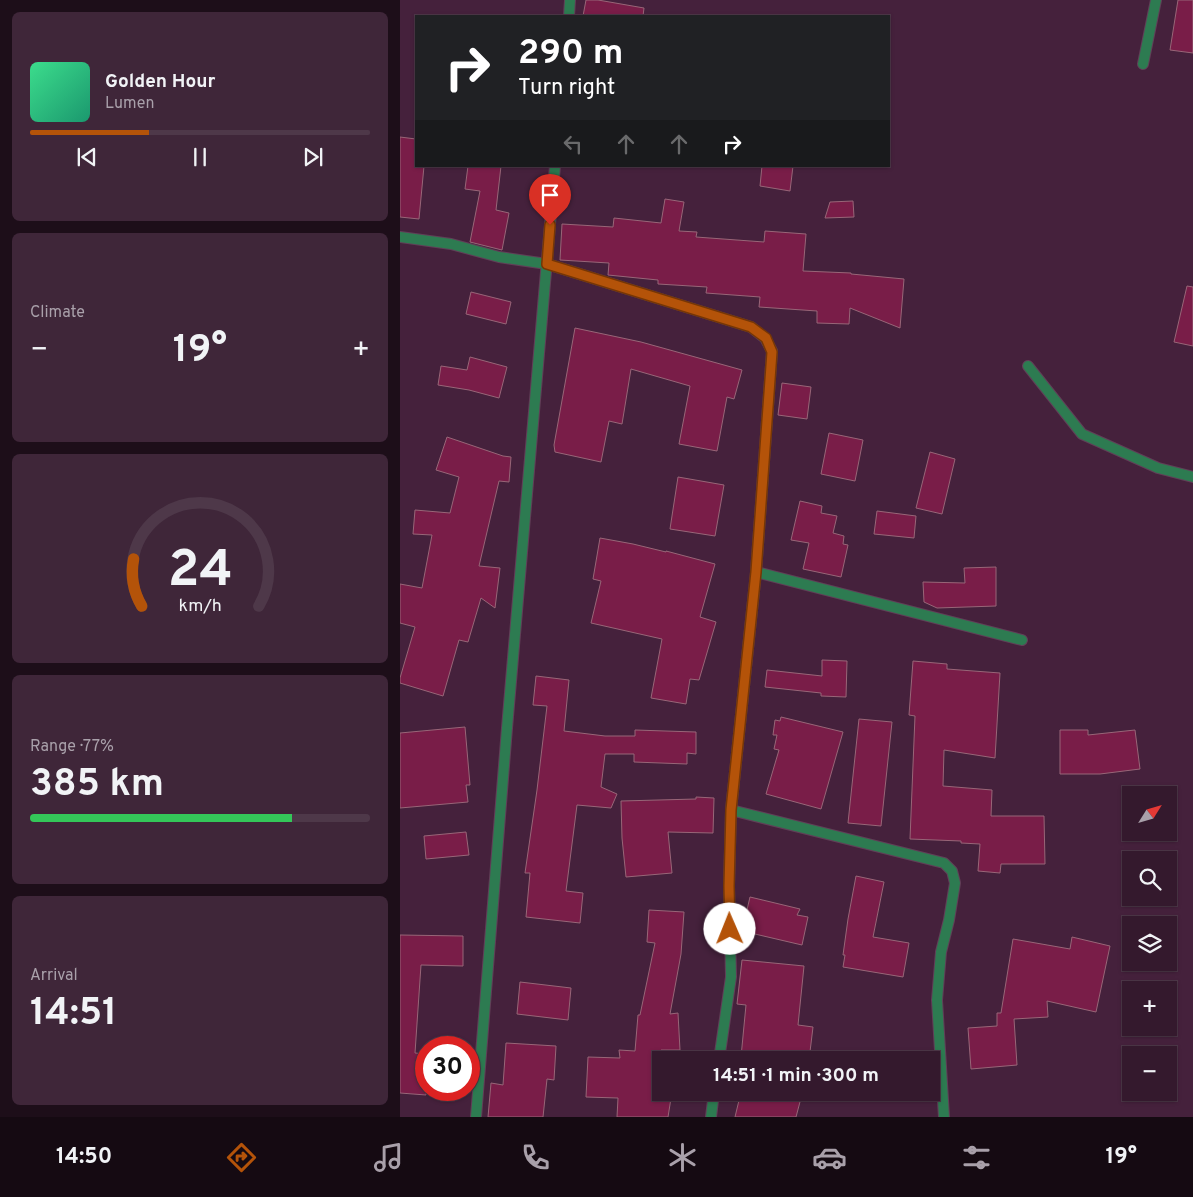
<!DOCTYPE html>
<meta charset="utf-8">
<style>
body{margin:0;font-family:Overpass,sans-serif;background:#3f2639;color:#f1f3f6;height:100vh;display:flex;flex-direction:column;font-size:19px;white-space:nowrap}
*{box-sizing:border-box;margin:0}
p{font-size:16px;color:#a9a0aa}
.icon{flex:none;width:28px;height:28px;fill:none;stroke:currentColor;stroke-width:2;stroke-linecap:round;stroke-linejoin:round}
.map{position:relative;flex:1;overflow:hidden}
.details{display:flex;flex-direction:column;gap:12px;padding:12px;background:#1d0e19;width:400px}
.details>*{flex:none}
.guide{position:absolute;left:15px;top:15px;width:475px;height:152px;border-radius:0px;box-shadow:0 1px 4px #0004,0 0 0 1px #4e3849;background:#202124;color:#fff;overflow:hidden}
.needle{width:32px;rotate:53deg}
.controls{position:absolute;left:722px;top:786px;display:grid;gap:10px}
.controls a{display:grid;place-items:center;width:55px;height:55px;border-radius:0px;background:#34192d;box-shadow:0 1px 4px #0004,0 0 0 1px #4e3849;font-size:25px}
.speed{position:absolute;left:15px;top:1036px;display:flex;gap:10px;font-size:25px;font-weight:700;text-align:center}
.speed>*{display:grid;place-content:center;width:65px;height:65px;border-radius:50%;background:#34192d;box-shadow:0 1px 4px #0004,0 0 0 1px #4e3849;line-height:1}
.speed .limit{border:8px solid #d22;background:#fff;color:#111}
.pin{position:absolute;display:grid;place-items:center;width:42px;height:42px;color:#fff;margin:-51px -21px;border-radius:50% 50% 50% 0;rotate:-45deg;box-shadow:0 0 5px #0007}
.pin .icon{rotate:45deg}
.me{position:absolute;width:55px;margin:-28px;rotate:359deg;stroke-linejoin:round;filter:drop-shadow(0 0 4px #0008)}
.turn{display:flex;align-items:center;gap:18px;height:105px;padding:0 20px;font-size:22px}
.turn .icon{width:65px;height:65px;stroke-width:2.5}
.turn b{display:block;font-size:35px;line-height:42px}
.lanes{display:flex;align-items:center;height:48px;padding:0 20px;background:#0003;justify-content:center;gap:25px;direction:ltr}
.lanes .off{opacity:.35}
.big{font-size:38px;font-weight:700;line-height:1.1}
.details .card{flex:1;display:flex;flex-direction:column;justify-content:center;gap:8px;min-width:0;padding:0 18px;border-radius:8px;background:#3f2639}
.details .dial{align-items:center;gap:0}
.dial svg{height:130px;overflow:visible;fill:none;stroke:#4e3849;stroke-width:7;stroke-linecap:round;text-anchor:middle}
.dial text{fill:#f1f3f6;stroke:none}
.song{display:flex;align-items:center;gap:15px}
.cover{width:60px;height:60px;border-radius:8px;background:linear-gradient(135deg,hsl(150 70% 55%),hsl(160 70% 35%))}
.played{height:5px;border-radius:2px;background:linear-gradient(90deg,#b45309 35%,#4e3849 35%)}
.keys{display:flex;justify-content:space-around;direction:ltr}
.heat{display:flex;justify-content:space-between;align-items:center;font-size:28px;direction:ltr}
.charge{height:8px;border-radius:4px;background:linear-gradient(90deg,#34c759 77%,#4e3849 0)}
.trip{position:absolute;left:252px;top:1051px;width:288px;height:50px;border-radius:0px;background:#34192d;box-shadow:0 1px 4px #0004,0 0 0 1px #4e3849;font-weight:700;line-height:50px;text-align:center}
.dock{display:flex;height:80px;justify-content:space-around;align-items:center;background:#150a12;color:#a9a0aa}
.dock .icon{width:35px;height:35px}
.dock .on{color:#b45309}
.dock b{font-size:22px;color:#f1f3f6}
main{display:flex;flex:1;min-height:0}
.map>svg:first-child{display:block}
.building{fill:#791d48;stroke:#986678}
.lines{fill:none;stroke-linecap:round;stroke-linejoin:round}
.street-casing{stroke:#613f58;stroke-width:12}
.street{stroke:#2d7b51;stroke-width:10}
.route-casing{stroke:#753606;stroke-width:12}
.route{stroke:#b45309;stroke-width:9}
</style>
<main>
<section class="details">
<div class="card">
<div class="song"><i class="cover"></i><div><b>Golden Hour</b><p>Lumen</p></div></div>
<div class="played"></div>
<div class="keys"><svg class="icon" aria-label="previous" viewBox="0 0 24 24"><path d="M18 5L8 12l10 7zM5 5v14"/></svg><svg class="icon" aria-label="pause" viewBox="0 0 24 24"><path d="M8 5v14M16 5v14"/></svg><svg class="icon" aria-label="next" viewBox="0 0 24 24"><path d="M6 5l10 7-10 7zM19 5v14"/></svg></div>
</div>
<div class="card"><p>Climate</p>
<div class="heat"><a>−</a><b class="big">19°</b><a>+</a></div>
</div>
<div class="card dial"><svg viewBox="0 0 100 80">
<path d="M14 69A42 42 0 1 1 86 69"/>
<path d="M14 69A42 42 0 0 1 9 40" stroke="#b45309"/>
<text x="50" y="56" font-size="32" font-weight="700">24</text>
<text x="50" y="72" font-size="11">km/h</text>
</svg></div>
<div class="card"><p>Range · 77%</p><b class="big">385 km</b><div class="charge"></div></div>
<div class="card"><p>Arrival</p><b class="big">14:51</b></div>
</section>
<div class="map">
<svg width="793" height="1117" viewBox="0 0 793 1117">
<rect width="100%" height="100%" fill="#45213c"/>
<g class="building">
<path d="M186,0H198L244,8L243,16H183Z"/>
<path d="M778,0H793V53L770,50Z"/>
<path d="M0,137L16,139V166H24L19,219L0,217Z"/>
<path d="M68,166H101L96,210L109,213L102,250L70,242L80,191L65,189Z"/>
<path d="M362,166H393L390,191L360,186Z"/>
<path d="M265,199L284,202L279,231L297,232L296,237L364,242L365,231L406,234L403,271L451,273V274L504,279L500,328L450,308L449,324L417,323V311L359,307L360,297L306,293L307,287L258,284V280L208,275L209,263L160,260L162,224L213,227L214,218L261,223Z"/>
<path d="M453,201L454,217L425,218L430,202Z"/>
<path d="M787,286L793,287V346L774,342Z"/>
<path d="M71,292L111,302L106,324L66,314Z"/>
<path d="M175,328L241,342L342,370L334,399L327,397L317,451L279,444L290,386L231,369L222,424L209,421L201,462L155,452L154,445Z"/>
<path d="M70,357L107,367L99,398L69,390L38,385L41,366L67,370Z"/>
<path d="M382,383L411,387L407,419L378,415Z"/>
<path d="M429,433L463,440L455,481L421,474Z"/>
<path d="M47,437L103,456L111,457L109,482L99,481L79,566L100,568L95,608L81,598L68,642L59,640L43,696L0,683V678L15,627L0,623V584L22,588L32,535L13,534L15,510L50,513L59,477L36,470Z"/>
<path d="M530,452L555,459L542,514L516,508Z"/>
<path d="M278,477L324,485L315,536L270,529Z"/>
<path d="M400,501L422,506L421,513L437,516L433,533L444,536L443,544L448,545L441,577L403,569L409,543L391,540Z"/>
<path d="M477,511L516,516L514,538L474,534Z"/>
<path d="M200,538L233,544L266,552V551L315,564L300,617L316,622L299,680L290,679L286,704L251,698L262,639L191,623L201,581L193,579Z"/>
<path d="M596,567V606L537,608L524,602L523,582L565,583L564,568Z"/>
<path d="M422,660L447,661L446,697L421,696V693L365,687L367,670L422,676Z"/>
<path d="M513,661L547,664V669L600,673L595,758L544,750L543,786L592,790L591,816H644L645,864H601L600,873L578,871L580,844L561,843V841L510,839L515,716L509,715Z"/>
<path d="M136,676L169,680L164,731L205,736H235V730L296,732V754L287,753V764L234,762V754H205L201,787L217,794L211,808L177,805L166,891L183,893L180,923L126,917L130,873H125L137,790L147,706L133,705Z"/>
<path d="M381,717L443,732L421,809L366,794L379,750L374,749L377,735H373L375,720L380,721Z"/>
<path d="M459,719L492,722L481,826L448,823Z"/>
<path d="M65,727L70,785H66L68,802L0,808V733Z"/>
<path d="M660,730H688V735L735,730L740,769L700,774H660Z"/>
<path d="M296,797L314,798L313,833L268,832L272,873L226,877L222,838L221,801L296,799Z"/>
<path d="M66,832L69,855L26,859L24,836Z"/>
<path d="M456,876L484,882L473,937L509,943L503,977L443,967L445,955H443L448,919Z"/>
<path d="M350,897L400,909L397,915L408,917L402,945L342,931Z"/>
<path d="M249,910L284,912L281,954L270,1014L278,1013L280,1050H261V1092H272L268,1117H217L218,1098L186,1097L188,1057L220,1058L219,1050L235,1051L238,1015H240L255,943L247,942Z"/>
<path d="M0,935L63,936V966L21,965L15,1053L26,1054V1095L0,1093Z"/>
<path d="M672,937L710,946L696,1012L647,1001L648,1017L614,1019L617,1065L571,1069L568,1028L597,1026V1013H601L613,939L670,949Z"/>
<path d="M342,960L404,966L398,1025L413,1027L409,1060H372L341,1057L346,1005L337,1004Z"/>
<path d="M120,982L171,988L168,1020L117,1014Z"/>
<path d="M106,1043L156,1046L154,1080L147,1079L143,1117H88L91,1083L103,1085Z"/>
<path d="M341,1092H382L401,1098L396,1117H335Z"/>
</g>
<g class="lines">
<defs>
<g id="street">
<path d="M169,16L170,0"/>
<path d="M743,64L756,0"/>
<path d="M0,237L51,244L99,257L147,264L351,327L365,338L372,351L356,572L331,810L544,863L552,871L555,883L549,920L541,952L537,1000L544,1117"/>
<path d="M628,366L682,434L758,468L793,477"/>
<path d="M356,572L622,640"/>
<path d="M319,1060L331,977L329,886L331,810"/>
<path d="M76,1117L107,728L155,166"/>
<path d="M311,1117L314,1092"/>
</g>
</defs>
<use href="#street" class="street-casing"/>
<use href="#street" class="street"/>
</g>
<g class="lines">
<defs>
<path id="route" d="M150,225L147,264L351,327L366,338L372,352L356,572L331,810L329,886L330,929"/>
</defs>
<use href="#route" class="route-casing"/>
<use href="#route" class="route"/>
</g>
</svg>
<div class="controls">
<a><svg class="needle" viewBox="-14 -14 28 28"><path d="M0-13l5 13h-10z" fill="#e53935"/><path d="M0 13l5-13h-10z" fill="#a9a0aa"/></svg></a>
<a><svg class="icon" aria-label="search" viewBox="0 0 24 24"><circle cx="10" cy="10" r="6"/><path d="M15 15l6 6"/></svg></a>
<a><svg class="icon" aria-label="layers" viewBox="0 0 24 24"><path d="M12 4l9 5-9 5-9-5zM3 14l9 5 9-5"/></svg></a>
<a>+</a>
<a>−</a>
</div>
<div class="speed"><div class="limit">30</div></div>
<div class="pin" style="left:150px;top:225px;background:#d93025"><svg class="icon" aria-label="arrive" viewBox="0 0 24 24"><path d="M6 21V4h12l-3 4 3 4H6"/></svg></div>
<svg class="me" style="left:330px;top:929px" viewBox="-20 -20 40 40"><circle r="19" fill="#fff"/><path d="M0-13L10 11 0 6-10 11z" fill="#b45309"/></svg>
<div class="trip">14:51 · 1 min · 300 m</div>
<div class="guide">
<div class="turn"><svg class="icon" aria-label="right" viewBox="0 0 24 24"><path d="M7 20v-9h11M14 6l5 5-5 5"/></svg><div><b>290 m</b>Turn right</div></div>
<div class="lanes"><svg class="icon off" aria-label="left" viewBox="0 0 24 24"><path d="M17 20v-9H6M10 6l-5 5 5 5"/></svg><svg class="icon off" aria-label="ahead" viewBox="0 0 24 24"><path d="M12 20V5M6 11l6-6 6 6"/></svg><svg class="icon off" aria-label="ahead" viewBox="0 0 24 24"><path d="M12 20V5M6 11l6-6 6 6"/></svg><svg class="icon" aria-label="right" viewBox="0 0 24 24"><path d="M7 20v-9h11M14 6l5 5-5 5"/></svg></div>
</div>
</div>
</main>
<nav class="dock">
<b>14:50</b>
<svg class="icon on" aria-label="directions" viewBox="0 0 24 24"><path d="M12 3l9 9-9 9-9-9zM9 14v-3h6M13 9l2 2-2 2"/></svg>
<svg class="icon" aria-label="music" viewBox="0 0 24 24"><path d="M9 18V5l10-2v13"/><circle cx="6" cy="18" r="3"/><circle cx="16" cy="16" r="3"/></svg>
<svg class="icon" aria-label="phone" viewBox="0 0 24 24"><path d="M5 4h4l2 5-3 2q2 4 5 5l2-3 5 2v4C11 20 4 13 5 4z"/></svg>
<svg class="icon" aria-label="climate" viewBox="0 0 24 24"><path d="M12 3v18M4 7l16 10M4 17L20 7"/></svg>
<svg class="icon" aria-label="car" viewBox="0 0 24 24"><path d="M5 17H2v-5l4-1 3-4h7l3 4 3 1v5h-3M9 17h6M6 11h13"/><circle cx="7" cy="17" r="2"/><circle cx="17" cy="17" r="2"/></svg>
<svg class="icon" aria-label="filters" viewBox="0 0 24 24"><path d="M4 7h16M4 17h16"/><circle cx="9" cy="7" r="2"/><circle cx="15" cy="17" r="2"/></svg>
<b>19°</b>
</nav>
